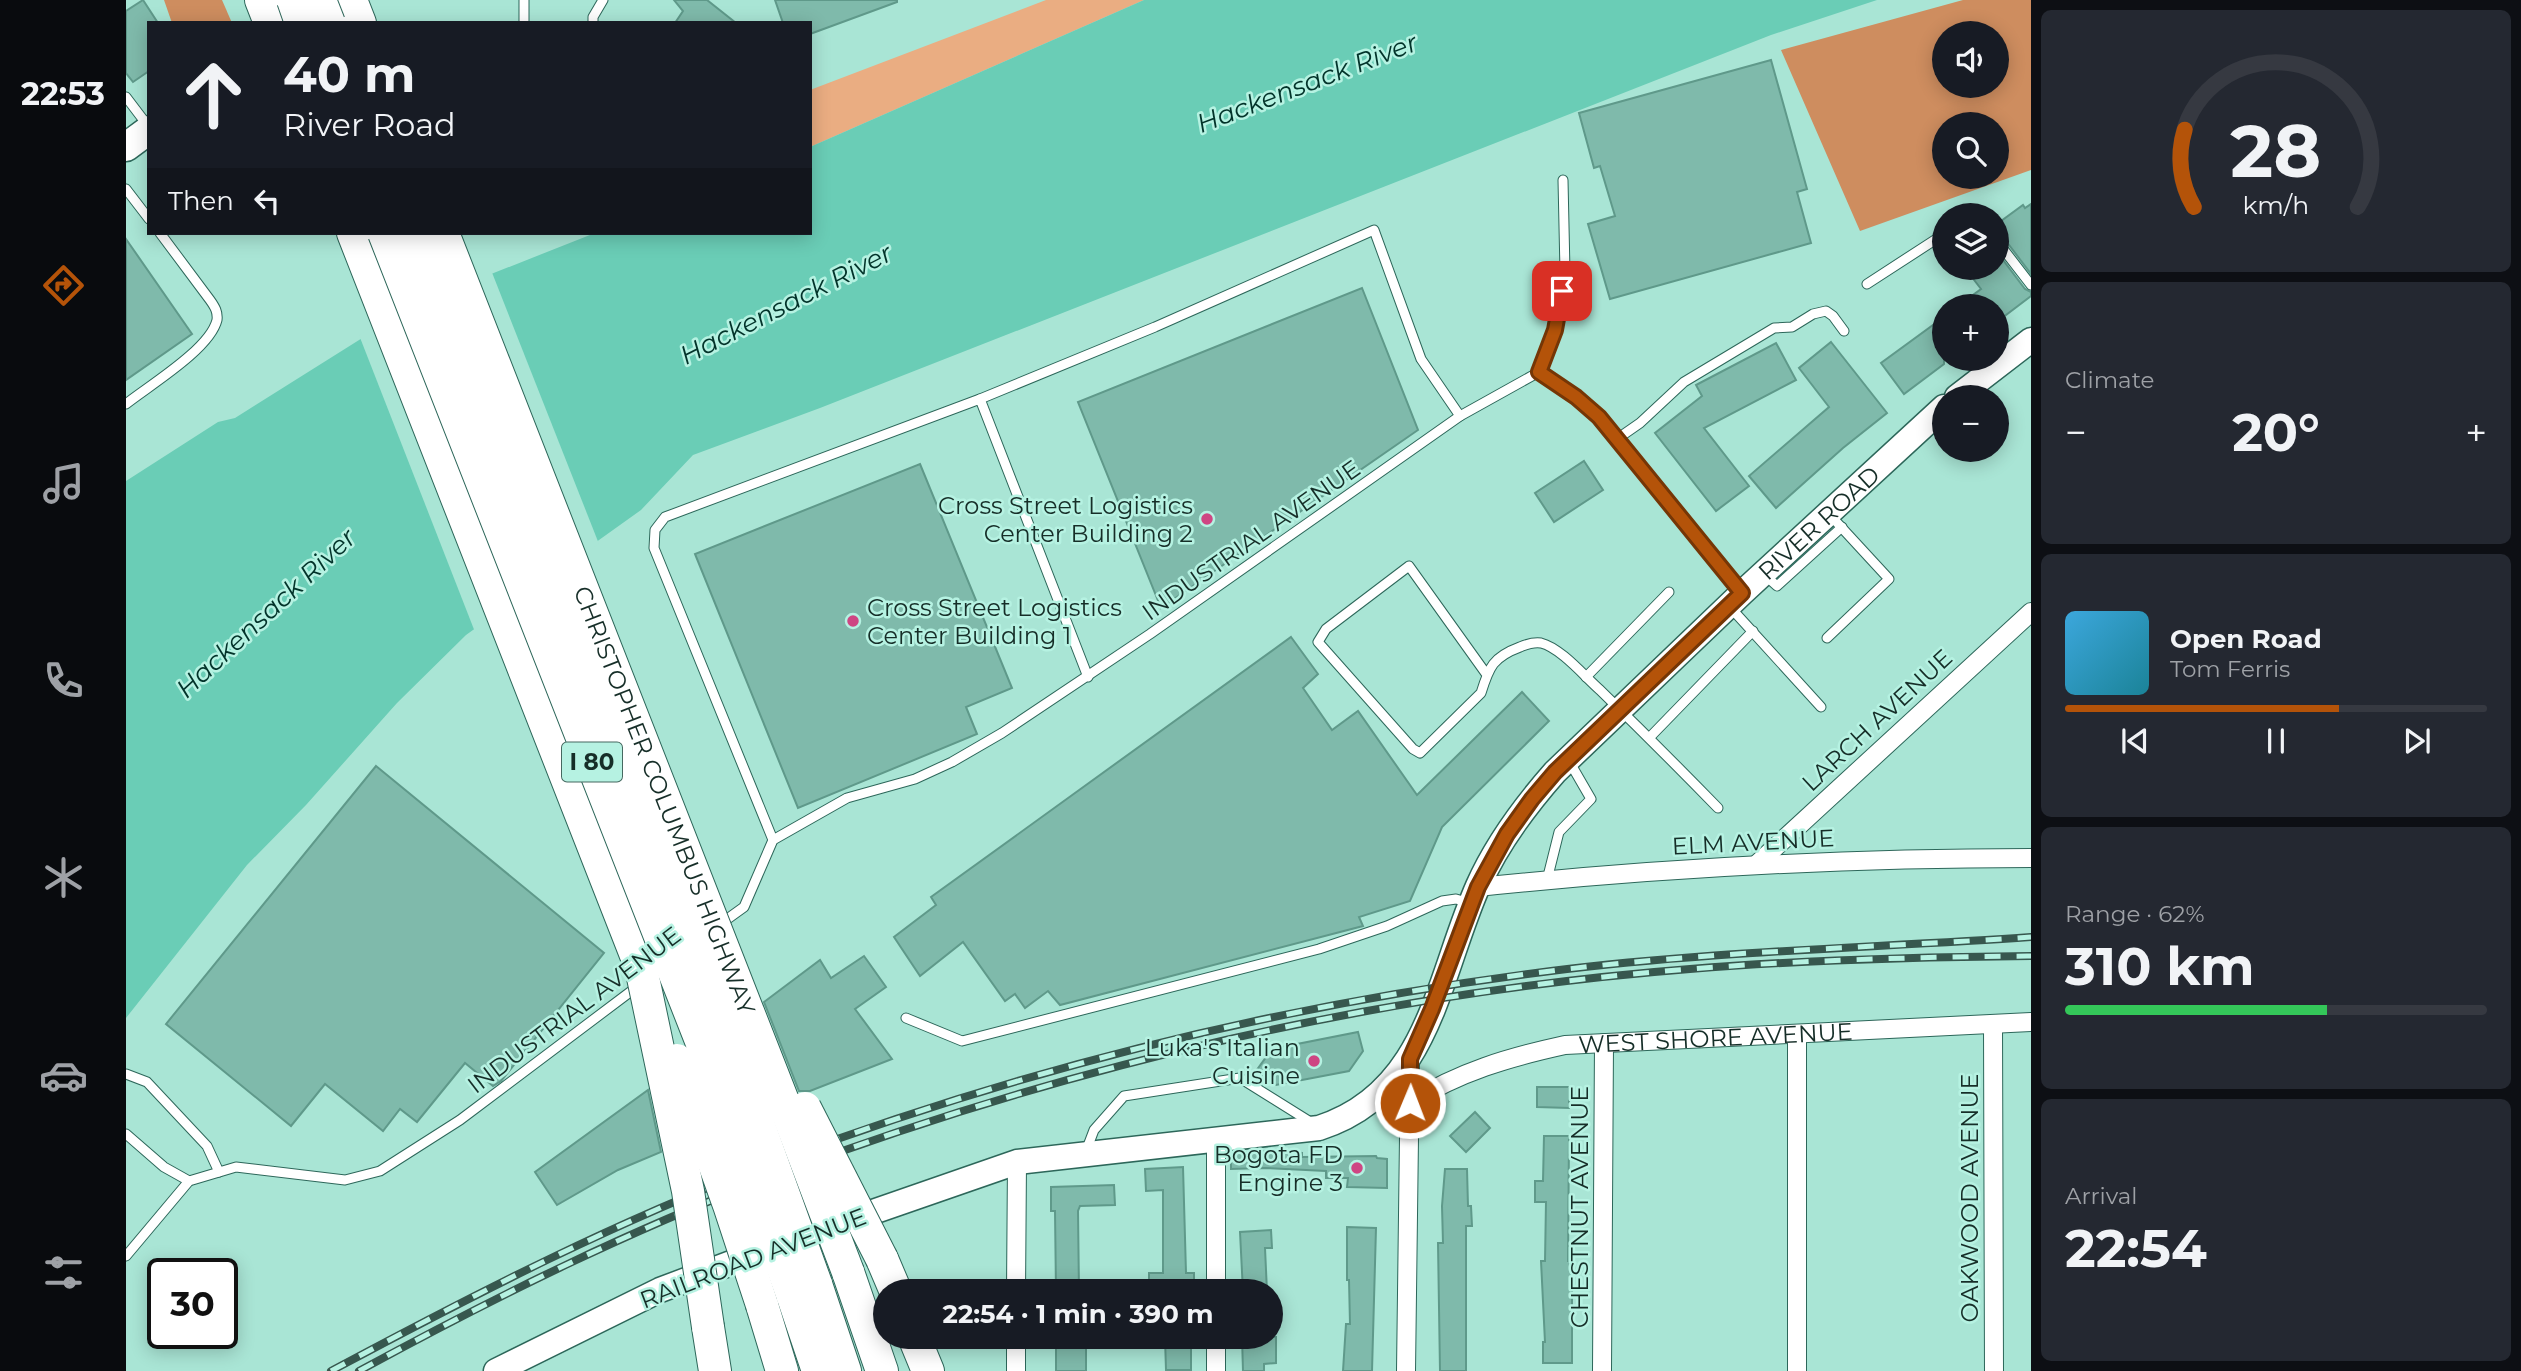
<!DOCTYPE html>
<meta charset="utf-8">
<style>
body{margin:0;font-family:Montserrat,sans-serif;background:#242831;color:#f1f3f6;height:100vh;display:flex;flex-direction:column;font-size:26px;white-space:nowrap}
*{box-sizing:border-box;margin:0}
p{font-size:23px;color:#9ea1a6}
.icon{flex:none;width:38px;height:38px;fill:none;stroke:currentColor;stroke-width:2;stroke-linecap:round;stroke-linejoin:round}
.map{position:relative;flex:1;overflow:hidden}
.sheet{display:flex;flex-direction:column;gap:10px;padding:10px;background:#0d0f14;width:490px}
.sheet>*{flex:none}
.hud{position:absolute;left:21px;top:21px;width:665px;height:214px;border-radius:0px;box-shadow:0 4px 18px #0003;background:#171b24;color:#f1f3f6;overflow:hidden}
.controls{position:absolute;left:1806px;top:21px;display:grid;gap:14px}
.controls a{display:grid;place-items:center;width:77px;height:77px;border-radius:50%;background:#171b24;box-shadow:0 4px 18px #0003;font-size:35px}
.speed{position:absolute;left:21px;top:1258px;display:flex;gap:14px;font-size:35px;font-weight:700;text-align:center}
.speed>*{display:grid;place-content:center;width:91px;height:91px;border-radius:50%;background:#171b24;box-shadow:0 4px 18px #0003;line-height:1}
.speed .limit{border:4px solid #111;border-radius:10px;background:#fff;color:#111}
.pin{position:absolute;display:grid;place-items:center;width:60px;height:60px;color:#fff;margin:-30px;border-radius:14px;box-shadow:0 4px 10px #0006}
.me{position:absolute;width:77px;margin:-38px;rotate:1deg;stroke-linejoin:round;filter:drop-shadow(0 0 5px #0008)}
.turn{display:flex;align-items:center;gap:24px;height:147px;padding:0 21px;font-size:32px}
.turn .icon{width:91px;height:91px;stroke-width:2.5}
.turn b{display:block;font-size:49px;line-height:60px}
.then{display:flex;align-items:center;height:66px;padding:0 21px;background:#0003;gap:14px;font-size:26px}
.big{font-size:52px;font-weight:700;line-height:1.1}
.sheet .widget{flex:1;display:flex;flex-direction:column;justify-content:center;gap:10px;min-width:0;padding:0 24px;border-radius:10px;background:#242831}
.sheet .dial{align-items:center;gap:0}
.dial svg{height:182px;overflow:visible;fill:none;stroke:#363941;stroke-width:7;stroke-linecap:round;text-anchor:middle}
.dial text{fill:#f1f3f6;stroke:none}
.song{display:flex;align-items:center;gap:21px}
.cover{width:84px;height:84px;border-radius:10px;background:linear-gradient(135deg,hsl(200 70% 55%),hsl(190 70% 35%))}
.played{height:7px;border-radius:4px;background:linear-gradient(90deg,#b45309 65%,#363941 65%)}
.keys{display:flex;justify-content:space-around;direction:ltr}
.heat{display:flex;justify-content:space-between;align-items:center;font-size:38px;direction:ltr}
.charge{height:10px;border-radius:5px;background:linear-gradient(90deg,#34c759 62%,#363941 0)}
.trip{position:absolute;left:747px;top:1279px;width:410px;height:70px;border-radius:35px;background:#171b24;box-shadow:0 4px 18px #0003;font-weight:700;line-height:70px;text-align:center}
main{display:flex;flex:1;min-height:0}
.menu{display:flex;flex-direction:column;width:126px;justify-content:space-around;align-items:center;background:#090b0e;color:#9ea1a6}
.menu .icon{width:49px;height:49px}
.menu .on{color:#b45309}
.menu b{font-size:32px;color:#f1f3f6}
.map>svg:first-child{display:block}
.green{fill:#eaad82}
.forest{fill:#ce8d5f;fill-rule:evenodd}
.water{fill:#6acdb6}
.pier{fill:#a9e5d5}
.building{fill:#7fbaab;stroke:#5f998a;stroke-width:2}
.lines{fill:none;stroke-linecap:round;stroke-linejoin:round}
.service-casing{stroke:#2d675a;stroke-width:11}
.minor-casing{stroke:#2d675a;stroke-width:20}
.secondary-casing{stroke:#2d675a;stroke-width:27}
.primary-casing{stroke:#2d675a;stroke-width:31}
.motorway-casing{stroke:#2d675a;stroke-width:34}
.service{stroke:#fff;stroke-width:9}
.minor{stroke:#fff;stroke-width:18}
.secondary{stroke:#fff;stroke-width:24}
.primary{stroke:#fff;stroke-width:28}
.motorway{stroke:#fff;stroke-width:32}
.rail-casing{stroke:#37574e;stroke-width:8}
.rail{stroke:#b6f2e2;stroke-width:5;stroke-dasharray:16;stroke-linecap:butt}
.motorway-bridge-casing{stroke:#2d675a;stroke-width:34;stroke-linecap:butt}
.motorway-bridge{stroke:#fff;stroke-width:32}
.route-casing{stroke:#753606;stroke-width:18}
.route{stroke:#b45309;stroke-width:12}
.poi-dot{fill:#ce4683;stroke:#b6f2e2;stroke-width:2.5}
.labels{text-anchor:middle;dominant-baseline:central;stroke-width:5;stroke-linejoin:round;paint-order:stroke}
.shield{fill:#b6f2e2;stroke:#466960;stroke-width:2}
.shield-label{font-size:23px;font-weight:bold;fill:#162e28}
.poi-label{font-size:24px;fill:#162e28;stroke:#b6f2e2;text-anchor:end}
.street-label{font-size:24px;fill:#162e28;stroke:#b6f2e2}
.water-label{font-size:26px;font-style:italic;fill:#02332a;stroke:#b6f2e2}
</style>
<main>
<nav class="menu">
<b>22:53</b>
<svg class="icon on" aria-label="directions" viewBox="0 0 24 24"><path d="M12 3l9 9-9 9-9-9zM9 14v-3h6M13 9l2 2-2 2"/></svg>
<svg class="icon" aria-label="music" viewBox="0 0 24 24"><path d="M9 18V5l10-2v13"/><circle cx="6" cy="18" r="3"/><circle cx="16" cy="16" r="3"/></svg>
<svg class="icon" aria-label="phone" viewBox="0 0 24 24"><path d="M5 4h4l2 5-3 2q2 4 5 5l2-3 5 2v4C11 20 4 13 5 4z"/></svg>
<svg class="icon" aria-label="climate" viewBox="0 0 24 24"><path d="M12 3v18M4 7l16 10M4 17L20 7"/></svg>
<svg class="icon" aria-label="car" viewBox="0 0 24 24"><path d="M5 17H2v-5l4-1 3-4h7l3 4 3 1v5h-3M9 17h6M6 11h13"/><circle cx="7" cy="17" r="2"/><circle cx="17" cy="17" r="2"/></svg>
<svg class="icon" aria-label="filters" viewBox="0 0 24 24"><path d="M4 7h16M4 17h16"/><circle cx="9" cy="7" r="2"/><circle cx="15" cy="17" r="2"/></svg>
</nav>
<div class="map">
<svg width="1905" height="1371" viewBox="0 0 1905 1371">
<rect width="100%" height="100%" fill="#a9e5d5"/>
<path class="green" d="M920,0H1018L684,147V90Z"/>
<g class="forest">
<path d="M38,0H96L106,23H46Z"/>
<path d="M1837,0H1905V170L1734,231L1655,50ZM1818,33H1871V86H1818ZM1818,124H1871V177H1818Z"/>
</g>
<path class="water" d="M1018,0H1751L1645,35L694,408L567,455L515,510L340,635L271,703L180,805L121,865L0,1018V481L92,422L109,418L292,303L469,233H684V147Z"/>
<path class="pier" d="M365,270L473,544L349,632L233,335L290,300Z"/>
<g class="building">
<path d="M17,0L32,23H23V71L7,82L0,73V11Z"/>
<path d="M548,0H581L610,23H549L557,11Z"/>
<path d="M649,0H771V2L684,34V23H657Z"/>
<path d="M1645,60L1681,189L1671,192L1685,243L1484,299L1462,224L1489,216L1474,166L1468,168L1453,113Z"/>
<path d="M1905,204V274L1877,237L1871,234V224L1897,205L1899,208Z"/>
<path d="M0,239L66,334L0,380Z"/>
<path d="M1871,252L1899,289L1905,292V296L1876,318L1871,310V306H1832L1855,289L1839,268H1871Z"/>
<path d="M1236,288L1292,430L1035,608L952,402Z"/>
<path d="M1818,317V364L1778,394L1755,363Z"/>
<path d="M1705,342L1761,413L1717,448L1650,508L1623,476L1703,407L1673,368Z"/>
<path d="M1650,343L1670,380L1578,428L1623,486L1590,511L1529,433L1576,396L1570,385Z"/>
<path d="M1458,461L1477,490L1428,522L1409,493Z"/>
<path d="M794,464L886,688L840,707L851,734L672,808L569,554Z"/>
<path d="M1165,637L1192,674L1177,688L1206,730L1232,711L1291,795L1396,692L1423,721L1316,827L1284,901L1233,917L1237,926L934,1005L922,991L899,1008L889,994L879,1001L837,942L794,976L768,937L810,905L805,897Z"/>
<path d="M250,766L478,953L375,1081L367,1086L339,1063L291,1122L274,1109L257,1131L199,1084L165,1126L40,1024Z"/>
<path d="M738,956L760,987L729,1009L766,1059L684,1091H673L638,1002L694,960L705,978Z"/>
<path d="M1232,1032L1237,1051L1223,1071L1150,1085L1130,1071L1146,1049Z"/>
<path d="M1411,1087H1443V1108L1411,1107Z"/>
<path d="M522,1090L535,1152L492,1170L431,1205L409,1172Z"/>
<path d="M1349,1112L1364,1128L1340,1152L1324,1136Z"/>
<path d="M1418,1136H1443L1442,1261H1446V1363H1417V1342H1419L1415,1261H1419L1420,1202H1409V1181H1417Z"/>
<path d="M1152,1151L1176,1153V1157L1250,1156L1251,1158L1261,1159V1188L1221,1187L1222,1178H1200V1171L1139,1168L1105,1169V1153Z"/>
<path d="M1057,1167L1060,1273H1068V1292H1023V1273H1037V1190L1020,1191L1019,1169Z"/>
<path d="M1319,1169H1341L1342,1206H1345L1346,1226H1340V1371H1314L1312,1243H1317L1316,1206Z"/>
<path d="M988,1185L989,1205L954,1206L952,1211L953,1292H930L929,1211H925V1187Z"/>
<path d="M1221,1227L1250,1228L1246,1371H1217L1220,1324H1224L1223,1280H1221Z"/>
<path d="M1145,1230L1146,1248H1139L1141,1292H1117L1114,1232Z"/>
<rect x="930" y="1337" width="30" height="34"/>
<path d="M1116,1337H1150V1363L1138,1364V1371H1117Z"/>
<path d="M1039,1338H1065V1370H1040Z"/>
</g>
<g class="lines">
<defs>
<g id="service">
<path d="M398,0V23"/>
<path d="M467,23V17L477,0"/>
<path d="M0,97L22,126"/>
<path d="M0,189L23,219"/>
<path d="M1871,241L1905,285"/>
<path d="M1741,284L1818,234"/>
<path d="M1413,372L1429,330L1439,272L1437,180"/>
<path d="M854,399L1029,327L1248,230L1295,359L1334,416"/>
<path d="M0,404C24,385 84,349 91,320C92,312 89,307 84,300L34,233"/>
<path d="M1491,439L1514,423L1558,382L1648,328L1666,327L1687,314L1700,311L1707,316L1718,331"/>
<path d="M1640,576L1651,586L1716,527"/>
<path d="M1604,607L1695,707"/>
<path d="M1701,638L1763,579L1704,515"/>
<path d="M1361,675L1283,566L1200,629L1192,642L1287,749L1294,753L1355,693C1363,667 1367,657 1394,647C1401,644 1408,642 1415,643C1435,648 1459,677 1474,690C1514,729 1553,768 1592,808"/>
<path d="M1460,677L1543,592"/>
<path d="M1524,737L1627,631"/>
<path d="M647,840L528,548L529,530L539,517L854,399L962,677"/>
<path d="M1421,880L1433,832L1465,799L1443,761"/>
<path d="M593,925L618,907L647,840L721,798L789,779L826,762L876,733L1024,634L1334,416L1413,372L1450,397L1473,417L1615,592"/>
<path d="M780,1018L836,1041L1193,949L1261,926L1316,901L1330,899L1344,903"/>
<path d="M0,1074L21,1082L81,1146L93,1172"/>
<path d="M0,1134L38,1167L63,1181"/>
<path d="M960,1151L968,1130L998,1096L1114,1078L1186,1123"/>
<path d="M0,1256L63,1181L110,1167L219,1180L254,1171L334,1120L512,986"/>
</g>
<g id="minor">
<path d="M1631,864L1905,612"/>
<path d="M1352,887C1536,868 1720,858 1905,858"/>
<path d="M1867,1024L1868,1371"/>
<path d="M1671,1034V1371"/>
<path id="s1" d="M1284,1103C1332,1072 1384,1057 1439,1045L1905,1022"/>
<path d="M1090,1139V1292"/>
<path d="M890,1292L891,1162"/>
<path d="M1090,1337V1371"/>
<path d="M890,1371V1337"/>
<path d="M1280,1371L1284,1059"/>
<path d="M1476,1371L1478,1043"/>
</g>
<g id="secondary">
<path d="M1831,397L1905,340"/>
<path id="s2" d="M718,1222L891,1162L1193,1128C1303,1093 1311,979 1352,886C1371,843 1399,806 1429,772L1616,593L1818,407"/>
<path d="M370,1371L534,1290L637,1251"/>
</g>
<path id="primary" d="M0,147L23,130"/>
<g id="motorway">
<path d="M135,0L144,23"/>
<path d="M225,0L234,23"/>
<path d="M227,233L515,968"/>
<path d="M756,1259L770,1292"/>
<path d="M722,1272L756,1371"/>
<path d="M690,1284L719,1371"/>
<path d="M666,1294L692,1371"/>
<path d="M636,1305L656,1371"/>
<path d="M582,1327L589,1371"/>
<path d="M788,1337L802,1371"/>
</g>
</defs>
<use href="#service" class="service-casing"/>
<use href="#minor" class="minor-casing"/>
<use href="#secondary" class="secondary-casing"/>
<use href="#primary" class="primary-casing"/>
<use href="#motorway" class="motorway-casing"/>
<use href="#service" class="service"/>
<use href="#minor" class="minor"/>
<use href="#secondary" class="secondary"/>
<use href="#primary" class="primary"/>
<use href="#motorway" class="motorway"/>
<defs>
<g id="rail">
<path d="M205,1371C349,1294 495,1219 648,1162C899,1068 1159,1004 1425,971C1585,951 1745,948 1905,937"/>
<path d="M233,1371C369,1297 508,1228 653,1174C944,1065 1253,993 1564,969C1677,960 1791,957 1905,956"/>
</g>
</defs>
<use href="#rail" class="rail-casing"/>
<use href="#rail" class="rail"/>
<defs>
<g id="motorway-bridge">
<path d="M167,0L175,23"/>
<path d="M194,0L203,23"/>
<path d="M258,233L581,1056L666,1294"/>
<path d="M286,233L613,1070L690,1284"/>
<path id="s3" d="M317,233L657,1101L722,1272"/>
<path d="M515,968L562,1191L582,1327"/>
<path d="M551,1060L603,1205L636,1305"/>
<path d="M679,1108L756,1259"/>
</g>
</defs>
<use href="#motorway-bridge" class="motorway-bridge-casing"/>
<use href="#motorway-bridge" class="motorway-bridge"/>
</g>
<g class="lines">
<defs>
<path id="route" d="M1284,1103V1059L1306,1009L1352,887L1381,834L1406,799L1429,772L1616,593L1473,417L1450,397L1413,372L1429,330L1436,291"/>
</defs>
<use href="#route" class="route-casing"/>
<use href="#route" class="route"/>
</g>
<g class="poi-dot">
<circle cx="1081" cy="519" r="7"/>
<circle cx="727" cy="621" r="7"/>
<circle cx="1188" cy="1061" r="7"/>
<circle cx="1231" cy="1168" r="7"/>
</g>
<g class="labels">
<rect class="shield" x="436" y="742.5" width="60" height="39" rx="5"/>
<g class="shield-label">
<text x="466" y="762">I 80</text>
</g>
<g class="poi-label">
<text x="1067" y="505">Cross Street Logistics<tspan x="1067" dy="28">Center Building 2</tspan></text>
<text x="741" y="607" text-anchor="start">Cross Street Logistics<tspan x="741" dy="28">Center Building 1</tspan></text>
<text x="1174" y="1047">Luka's Italian<tspan x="1174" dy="28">Cuisine</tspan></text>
<text x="1217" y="1154">Bogota FD<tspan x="1217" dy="28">Engine 3</tspan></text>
</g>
<g class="street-label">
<text stroke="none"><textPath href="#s2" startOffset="1290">RIVER ROAD</textPath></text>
<text transform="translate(1125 540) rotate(-35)">INDUSTRIAL AVENUE</text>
<text transform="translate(1751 720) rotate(-43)">LARCH AVENUE</text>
<text stroke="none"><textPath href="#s3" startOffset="609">CHRISTOPHER COLUMBUS HIGHWAY</textPath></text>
<text transform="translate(1627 842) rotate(-3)">ELM AVENUE</text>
<text transform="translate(448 1010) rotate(-37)">INDUSTRIAL AVENUE</text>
<text stroke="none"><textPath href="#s1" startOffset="317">WEST SHORE AVENUE</textPath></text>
<text transform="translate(1843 1198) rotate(-90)">OAKWOOD AVENUE</text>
<text transform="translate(1453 1207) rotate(-90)">CHESTNUT AVENUE</text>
<text transform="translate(627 1258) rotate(-21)">RAILROAD AVENUE</text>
</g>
<g class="water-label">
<text transform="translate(1181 83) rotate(-21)">Hackensack River</text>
<text transform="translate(660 304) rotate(-27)">Hackensack River</text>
<text transform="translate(140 613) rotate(-43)">Hackensack River</text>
</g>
</g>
</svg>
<div class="controls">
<a><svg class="icon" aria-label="sound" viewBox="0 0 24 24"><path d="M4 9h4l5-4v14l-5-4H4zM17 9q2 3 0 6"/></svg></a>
<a><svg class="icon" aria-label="search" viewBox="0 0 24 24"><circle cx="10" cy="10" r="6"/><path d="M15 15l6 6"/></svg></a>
<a><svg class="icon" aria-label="layers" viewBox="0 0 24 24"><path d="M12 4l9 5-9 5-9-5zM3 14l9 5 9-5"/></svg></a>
<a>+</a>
<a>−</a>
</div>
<div class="speed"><div class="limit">30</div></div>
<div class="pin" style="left:1436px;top:291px;background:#d93025"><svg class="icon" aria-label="arrive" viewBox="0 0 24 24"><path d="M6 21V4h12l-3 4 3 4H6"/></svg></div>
<svg class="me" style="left:1284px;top:1103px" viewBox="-20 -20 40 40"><circle r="17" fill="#b45309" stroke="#fff" stroke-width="3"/><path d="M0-11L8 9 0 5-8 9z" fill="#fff"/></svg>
<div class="trip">22:54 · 1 min · 390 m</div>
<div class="hud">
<div class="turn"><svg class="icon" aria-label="ahead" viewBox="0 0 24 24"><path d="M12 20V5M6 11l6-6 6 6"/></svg><div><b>40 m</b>River Road</div></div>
<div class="then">Then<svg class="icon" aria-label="left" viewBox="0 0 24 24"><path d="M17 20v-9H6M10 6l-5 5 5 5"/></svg></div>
</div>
</div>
<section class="sheet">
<div class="widget dial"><svg viewBox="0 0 100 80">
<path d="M14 69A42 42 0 1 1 86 69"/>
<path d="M14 69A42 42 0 0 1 10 35" stroke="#b45309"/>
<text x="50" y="56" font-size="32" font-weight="700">28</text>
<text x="50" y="72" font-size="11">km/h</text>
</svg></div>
<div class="widget"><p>Climate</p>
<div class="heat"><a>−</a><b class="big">20°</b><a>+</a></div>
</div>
<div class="widget">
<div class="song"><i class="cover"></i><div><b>Open Road</b><p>Tom Ferris</p></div></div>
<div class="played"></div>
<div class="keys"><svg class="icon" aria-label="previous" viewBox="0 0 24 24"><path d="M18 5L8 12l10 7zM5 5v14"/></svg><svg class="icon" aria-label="pause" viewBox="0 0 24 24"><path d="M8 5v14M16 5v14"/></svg><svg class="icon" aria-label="next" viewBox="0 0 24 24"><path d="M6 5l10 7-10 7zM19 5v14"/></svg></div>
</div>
<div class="widget"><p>Range · 62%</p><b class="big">310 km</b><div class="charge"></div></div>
<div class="widget"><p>Arrival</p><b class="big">22:54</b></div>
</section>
</main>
